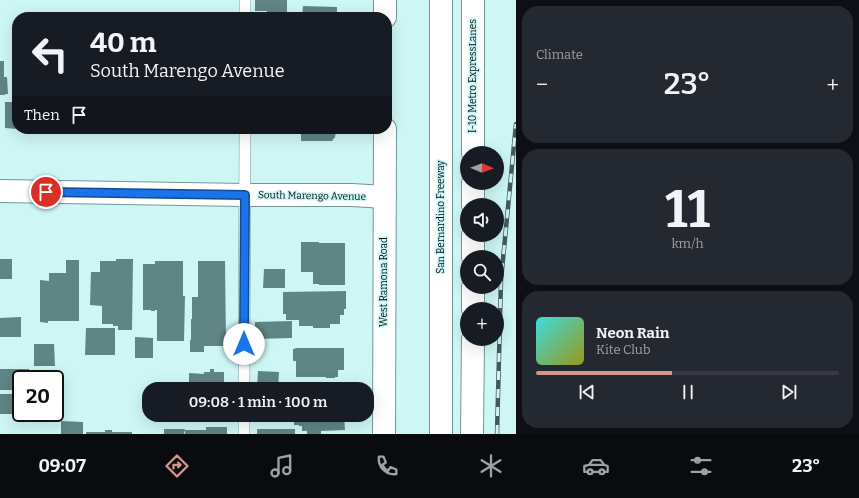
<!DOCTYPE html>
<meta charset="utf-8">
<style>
body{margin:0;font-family:Bitter,serif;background:#242831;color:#f1f3f6;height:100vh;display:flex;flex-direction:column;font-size:15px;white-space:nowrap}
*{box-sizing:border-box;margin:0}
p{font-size:13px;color:#9ea1a6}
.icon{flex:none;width:22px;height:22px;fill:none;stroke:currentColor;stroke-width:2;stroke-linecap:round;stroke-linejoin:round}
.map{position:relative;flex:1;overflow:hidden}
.drawer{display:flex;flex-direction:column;gap:6px;padding:6px;background:#0d0f14;width:343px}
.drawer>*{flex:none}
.guide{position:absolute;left:12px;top:12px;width:380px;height:122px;border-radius:16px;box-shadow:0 4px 16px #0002;background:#171b24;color:#f1f3f6;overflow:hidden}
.needle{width:26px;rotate:91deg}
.fabs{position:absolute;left:460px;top:146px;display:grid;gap:8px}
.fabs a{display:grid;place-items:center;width:44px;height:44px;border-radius:50%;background:#171b24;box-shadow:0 4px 16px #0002;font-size:20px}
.speed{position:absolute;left:12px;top:370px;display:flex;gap:8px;font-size:20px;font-weight:700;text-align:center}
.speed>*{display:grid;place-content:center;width:52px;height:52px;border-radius:50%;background:#171b24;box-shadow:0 4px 16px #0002;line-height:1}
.speed .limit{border:2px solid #111;border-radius:6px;background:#fff;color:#111}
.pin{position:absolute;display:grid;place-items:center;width:34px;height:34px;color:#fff;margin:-17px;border:2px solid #fff;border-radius:50%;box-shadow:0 1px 4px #0007}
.me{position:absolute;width:44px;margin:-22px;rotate:0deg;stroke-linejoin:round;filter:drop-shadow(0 0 3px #0008)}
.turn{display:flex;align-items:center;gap:14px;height:84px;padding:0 12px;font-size:18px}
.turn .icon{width:52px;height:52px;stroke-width:2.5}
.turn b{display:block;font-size:28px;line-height:34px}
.then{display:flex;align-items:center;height:38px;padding:0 12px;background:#0003;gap:8px;font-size:15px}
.big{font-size:30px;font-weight:600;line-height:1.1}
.drawer .widget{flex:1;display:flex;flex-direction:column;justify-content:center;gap:6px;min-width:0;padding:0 14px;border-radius:16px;background:#242831}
.drawer .dial{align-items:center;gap:0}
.dial b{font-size:52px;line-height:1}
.song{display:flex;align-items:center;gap:12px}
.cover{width:48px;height:48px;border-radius:6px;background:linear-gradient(135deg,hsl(180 70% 55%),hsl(60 70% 35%))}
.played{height:4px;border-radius:2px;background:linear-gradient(90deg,#d49688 45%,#363941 45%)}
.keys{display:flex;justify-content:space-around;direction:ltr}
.heat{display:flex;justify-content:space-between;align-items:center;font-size:22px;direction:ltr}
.trip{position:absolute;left:142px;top:382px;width:232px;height:40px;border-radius:16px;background:#171b24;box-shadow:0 4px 16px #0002;font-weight:600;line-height:40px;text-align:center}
.tab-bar{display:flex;height:64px;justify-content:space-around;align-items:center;background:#090b0e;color:#9ea1a6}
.tab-bar .icon{width:28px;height:28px}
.tab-bar .selected{color:#d49688}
.tab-bar b{font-size:18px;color:#f1f3f6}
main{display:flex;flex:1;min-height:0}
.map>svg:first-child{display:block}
.building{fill:#5f8584}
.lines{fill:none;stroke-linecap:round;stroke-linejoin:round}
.lane-casing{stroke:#719897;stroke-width:12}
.street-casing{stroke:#719897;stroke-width:24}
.highway-casing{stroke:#719897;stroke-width:24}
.lane{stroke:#fff;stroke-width:11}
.street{stroke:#fff;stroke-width:22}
.highway{stroke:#fff;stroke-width:22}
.rail-casing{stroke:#435958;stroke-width:4.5}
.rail{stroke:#cdf6f5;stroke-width:3;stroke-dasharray:9;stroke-linecap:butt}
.route-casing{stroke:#114b97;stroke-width:10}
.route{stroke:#1a73e8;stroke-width:7}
.labels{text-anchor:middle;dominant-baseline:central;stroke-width:3;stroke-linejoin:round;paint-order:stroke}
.street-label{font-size:10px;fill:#041111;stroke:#cdf6f5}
</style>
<main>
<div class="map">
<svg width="516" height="434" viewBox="0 0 516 434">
<rect width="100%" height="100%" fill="#cdf6f5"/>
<g class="building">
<path d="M255,0H287V14H267V11H255Z"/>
<path d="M303,6L337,7V17H302Z"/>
<rect x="67" y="14" width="15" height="3"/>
<path d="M0,61H4V77H7L8,94H5V95H0Z"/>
<path d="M5,102H17V129L5,128Z"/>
<path d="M301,129H333L336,131L335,137L332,141H301Z"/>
<path d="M301,242H319V243H345V285H319V284H313V272H301Z"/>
<rect x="0" y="259" width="12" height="20"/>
<path d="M116,259H133L132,330H118V326H113V324H102V306L90,305L91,272H100V261H116Z"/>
<path d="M66,260H79V321H48V323L40,322V280L49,281V273H66Z"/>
<path d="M155,261H183V296H185L184,341H157V310H155V311H151V310H143V264H155Z"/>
<path d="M198,261H225L226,346H204V352H190V340H191V319H192V297H198Z"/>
<path d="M264,269H285V288H263Z"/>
<path d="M346,291V309H344V315H340V324H330V328H313V326H299V320H286V314H283V292Z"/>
<path d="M21,317V337H0V318Z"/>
<path d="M292,321V338L255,339V322Z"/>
<path d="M86,328H115V355H85Z"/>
<path d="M135,337L153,338V358H135Z"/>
<path d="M34,344H54L55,366H34Z"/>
<path d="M297,348H344V370H338V377H335V378H326V377H296V361H293V349Z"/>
<path d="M0,369H29V379H21V390H0Z"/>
<path d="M210,369H214V372H224V389H189V373L204,374V372H210Z"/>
<path d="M258,371L279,372L278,389H257Z"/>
<path d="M0,394H12V396H21V414H0Z"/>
<path d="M294,415H344L345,430L321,431V434H307V431H302V426H299V425H294Z"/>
<path d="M61,421L83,422V434H61Z"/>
<path d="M206,427H227V434H185V430H206Z"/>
<path d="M164,429H185L184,434H164Z"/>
<rect x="257" y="429" width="38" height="5"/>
<path d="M105,430H112V432H132V434H86V432H105Z"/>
</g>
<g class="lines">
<defs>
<g id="lane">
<path d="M245,17V0"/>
<path d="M244,389L245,129"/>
<path d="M244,434V415"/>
</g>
<g id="street">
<path d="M385,17V0"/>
<path d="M0,191L245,195H352L385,197"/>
<path d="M384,434L385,129"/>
</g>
<g id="highway">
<path d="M441,0V434"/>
<path d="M473,153V0"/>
<path d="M473,205V183"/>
<path d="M473,257V235"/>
<path d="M473,309V287"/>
<path d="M472,434L473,339"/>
</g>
</defs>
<use href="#lane" class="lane-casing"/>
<use href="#street" class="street-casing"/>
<use href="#highway" class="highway-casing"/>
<use href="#lane" class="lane"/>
<use href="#street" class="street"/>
<use href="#highway" class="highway"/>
<defs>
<path id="rail" d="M497,434L501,280L516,124"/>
</defs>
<use href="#rail" class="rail-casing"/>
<use href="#rail" class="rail"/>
</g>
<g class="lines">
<defs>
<path id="route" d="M46,192L245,195L244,344"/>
</defs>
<use href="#route" class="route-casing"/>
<use href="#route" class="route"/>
</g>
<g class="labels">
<g class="street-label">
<text transform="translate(473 76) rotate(-90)">I-10 Metro ExpressLanes</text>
<text transform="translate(312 196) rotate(1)">South Marengo Avenue</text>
<text transform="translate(441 217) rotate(-90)">San Bernardino Freeway</text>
<text transform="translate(384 282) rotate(-90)">West Ramona Road</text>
</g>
</g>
</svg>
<div class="fabs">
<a><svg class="needle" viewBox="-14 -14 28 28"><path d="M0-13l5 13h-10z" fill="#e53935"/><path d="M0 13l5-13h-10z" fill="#9ea1a6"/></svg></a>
<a><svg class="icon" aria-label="sound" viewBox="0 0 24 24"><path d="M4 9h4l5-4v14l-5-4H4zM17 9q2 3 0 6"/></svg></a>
<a><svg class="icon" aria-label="search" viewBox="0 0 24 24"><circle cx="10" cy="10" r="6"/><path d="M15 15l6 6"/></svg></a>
<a>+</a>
</div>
<div class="speed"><div class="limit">20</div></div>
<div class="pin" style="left:46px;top:192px;background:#d93025"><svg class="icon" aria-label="arrive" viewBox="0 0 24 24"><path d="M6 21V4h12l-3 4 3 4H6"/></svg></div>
<svg class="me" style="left:244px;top:344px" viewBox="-20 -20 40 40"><circle r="19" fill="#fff"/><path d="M0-13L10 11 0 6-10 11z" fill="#1a73e8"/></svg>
<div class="trip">09:08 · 1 min · 100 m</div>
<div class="guide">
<div class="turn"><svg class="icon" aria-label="left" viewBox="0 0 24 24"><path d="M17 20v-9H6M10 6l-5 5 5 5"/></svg><div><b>40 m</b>South Marengo Avenue</div></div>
<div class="then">Then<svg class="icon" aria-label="arrive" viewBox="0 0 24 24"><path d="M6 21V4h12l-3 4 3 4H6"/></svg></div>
</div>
</div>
<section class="drawer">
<div class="widget"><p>Climate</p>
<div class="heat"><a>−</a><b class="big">23°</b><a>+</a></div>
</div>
<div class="widget dial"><b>11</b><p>km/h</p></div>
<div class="widget">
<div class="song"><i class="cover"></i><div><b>Neon Rain</b><p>Kite Club</p></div></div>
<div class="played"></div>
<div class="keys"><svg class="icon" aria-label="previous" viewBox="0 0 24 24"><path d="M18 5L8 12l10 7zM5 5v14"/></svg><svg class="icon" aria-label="pause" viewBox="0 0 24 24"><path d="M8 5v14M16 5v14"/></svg><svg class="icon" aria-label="next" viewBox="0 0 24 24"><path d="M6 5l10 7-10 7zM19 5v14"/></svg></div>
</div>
</section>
</main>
<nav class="tab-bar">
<b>09:07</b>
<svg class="icon selected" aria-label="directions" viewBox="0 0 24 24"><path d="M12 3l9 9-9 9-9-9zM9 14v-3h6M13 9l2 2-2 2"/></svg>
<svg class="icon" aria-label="music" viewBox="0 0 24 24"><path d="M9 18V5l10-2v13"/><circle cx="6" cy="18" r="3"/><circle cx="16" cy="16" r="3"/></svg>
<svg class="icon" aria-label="phone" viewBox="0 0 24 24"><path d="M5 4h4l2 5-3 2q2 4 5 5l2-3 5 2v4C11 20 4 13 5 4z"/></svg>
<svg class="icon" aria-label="climate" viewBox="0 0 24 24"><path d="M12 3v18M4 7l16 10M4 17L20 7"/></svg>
<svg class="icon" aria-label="car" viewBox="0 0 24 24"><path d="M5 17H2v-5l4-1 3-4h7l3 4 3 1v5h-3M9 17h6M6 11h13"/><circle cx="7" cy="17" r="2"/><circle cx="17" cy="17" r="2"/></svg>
<svg class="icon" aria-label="filters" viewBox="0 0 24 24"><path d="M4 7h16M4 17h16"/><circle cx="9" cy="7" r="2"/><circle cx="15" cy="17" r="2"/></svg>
<b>23°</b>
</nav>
